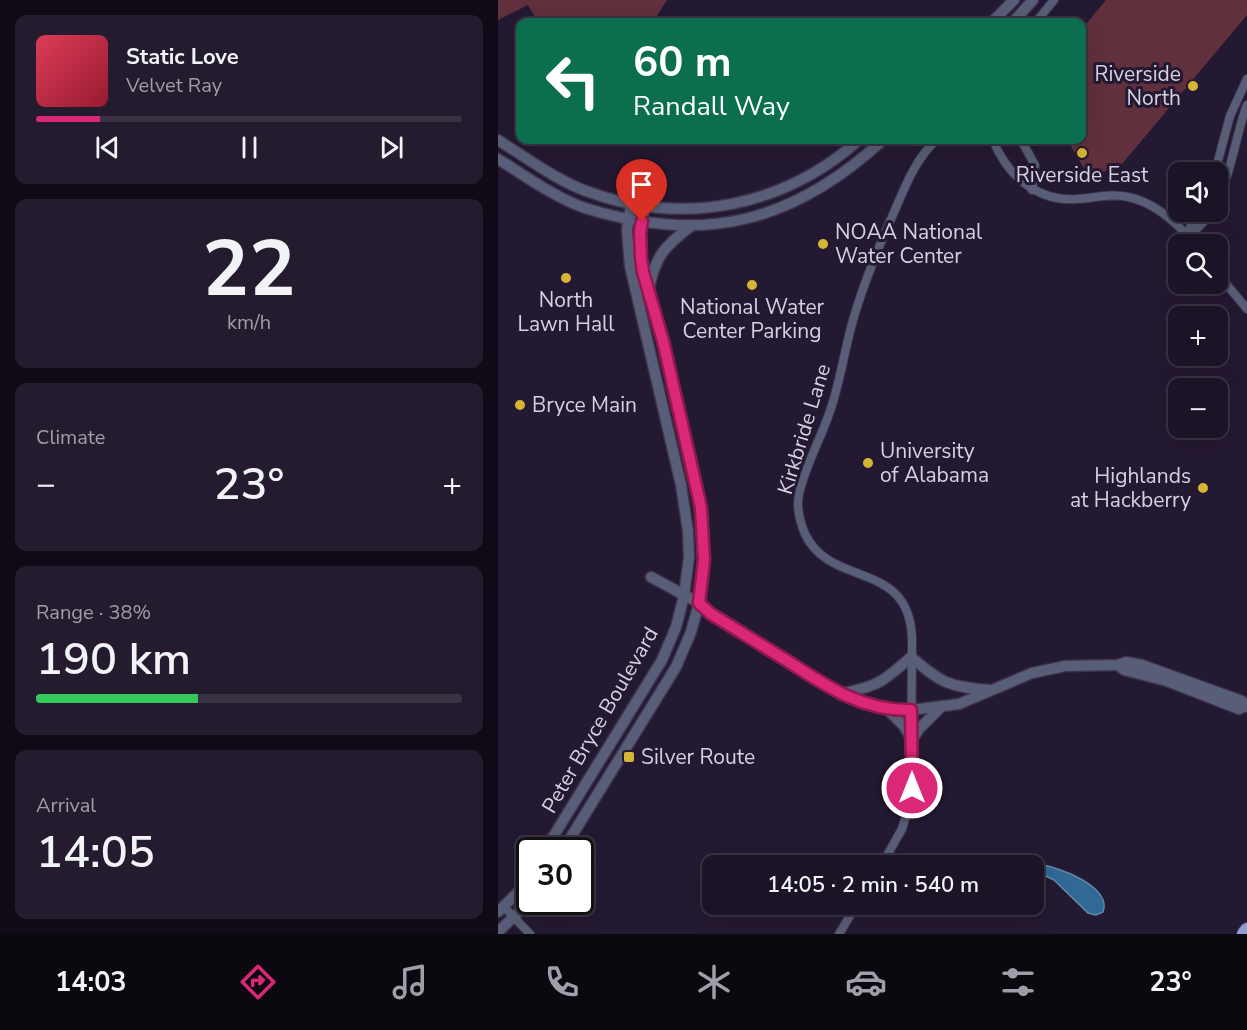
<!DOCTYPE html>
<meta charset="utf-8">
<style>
body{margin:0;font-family:"Nunito Sans",sans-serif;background:#241c2e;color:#f1f3f6;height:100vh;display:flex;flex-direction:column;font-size:22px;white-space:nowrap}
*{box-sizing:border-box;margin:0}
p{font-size:20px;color:#a09ea7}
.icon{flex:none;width:33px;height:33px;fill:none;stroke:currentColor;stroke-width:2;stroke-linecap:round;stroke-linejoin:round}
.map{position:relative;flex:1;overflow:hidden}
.drawer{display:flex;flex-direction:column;gap:15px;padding:15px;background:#0f0a15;width:498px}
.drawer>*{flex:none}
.banner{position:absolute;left:18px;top:18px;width:570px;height:126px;border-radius:12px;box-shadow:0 6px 24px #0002,0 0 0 2px #393243;background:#0b6e4f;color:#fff;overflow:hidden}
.controls{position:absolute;left:670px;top:162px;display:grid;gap:12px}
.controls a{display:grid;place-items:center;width:60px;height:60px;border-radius:12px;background:#1b1326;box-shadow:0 6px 24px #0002,0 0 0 2px #393243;font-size:30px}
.speed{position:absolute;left:18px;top:837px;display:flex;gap:12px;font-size:30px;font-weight:700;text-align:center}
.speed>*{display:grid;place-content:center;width:78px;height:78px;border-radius:50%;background:#1b1326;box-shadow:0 6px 24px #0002,0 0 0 2px #393243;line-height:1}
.speed .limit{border:3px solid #111;border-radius:9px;background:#fff;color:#111}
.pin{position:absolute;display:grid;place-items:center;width:51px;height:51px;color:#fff;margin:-62px -26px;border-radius:50% 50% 50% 0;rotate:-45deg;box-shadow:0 0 6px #0007}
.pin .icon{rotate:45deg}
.me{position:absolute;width:66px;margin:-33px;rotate:0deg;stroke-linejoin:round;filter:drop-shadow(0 0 4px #0008)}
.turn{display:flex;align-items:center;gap:21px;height:126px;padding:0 18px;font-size:27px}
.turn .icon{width:78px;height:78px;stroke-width:2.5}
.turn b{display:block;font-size:42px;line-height:51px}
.big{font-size:45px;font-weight:600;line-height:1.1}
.drawer .widget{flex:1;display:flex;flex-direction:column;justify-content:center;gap:9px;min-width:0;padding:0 21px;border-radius:12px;background:#241c2e}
.drawer .dial{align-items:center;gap:0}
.dial b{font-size:78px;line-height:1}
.song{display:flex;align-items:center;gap:18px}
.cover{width:72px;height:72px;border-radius:9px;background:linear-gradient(135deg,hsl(350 70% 55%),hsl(350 70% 35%))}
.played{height:6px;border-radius:3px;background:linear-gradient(90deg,#db2777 15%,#393243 15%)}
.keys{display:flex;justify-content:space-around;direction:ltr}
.heat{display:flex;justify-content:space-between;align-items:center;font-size:33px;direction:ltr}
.charge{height:9px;border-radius:4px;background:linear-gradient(90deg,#34c759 38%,#393243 0)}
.trip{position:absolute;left:204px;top:855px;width:342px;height:60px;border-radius:12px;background:#1b1326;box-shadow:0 6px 24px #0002,0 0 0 2px #393243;font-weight:600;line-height:60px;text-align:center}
.tab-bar{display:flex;height:96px;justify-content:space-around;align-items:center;background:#0b080f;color:#a09ea7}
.tab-bar .icon{width:42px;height:42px}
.tab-bar .current{color:#db2777}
.tab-bar b{font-size:27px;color:#f1f3f6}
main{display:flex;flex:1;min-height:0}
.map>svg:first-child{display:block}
.green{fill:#61303d}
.water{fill:#2f6994;stroke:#6188ab;stroke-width:1.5}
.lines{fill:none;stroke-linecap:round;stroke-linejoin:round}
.minor-casing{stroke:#3d334a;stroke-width:10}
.tertiary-casing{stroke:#3d334a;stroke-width:13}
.primary-casing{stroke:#3d334a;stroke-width:16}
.minor{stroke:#585e77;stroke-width:8}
.tertiary{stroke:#585e77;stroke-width:10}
.primary{stroke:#919dd2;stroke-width:14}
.route-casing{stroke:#8e194d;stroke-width:15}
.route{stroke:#db2777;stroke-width:10}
.poi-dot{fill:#d6b534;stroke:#241932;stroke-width:2}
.labels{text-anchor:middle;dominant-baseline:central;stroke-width:6;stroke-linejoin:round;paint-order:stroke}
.poi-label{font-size:21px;fill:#d7d0e1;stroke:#241932;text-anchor:start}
.street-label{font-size:21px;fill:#d7d0e1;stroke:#241932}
</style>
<main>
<section class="drawer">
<div class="widget">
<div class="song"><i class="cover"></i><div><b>Static Love</b><p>Velvet Ray</p></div></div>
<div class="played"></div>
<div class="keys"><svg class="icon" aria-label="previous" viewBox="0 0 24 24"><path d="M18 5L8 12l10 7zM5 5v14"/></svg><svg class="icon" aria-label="pause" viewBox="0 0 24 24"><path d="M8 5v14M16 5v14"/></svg><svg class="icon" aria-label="next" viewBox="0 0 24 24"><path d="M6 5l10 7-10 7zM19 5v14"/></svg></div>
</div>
<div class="widget dial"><b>22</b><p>km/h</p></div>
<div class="widget"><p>Climate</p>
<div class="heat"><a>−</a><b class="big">23°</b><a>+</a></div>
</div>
<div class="widget"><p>Range · 38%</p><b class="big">190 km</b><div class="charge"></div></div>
<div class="widget"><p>Arrival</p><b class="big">14:05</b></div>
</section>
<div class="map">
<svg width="749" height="934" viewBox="0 0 749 934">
<rect width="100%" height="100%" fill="#241932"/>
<g class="green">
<path d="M0,0H169L155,22H40L30,5L0,20Z"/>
<path d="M608,0H749V15L624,164L592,178L569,140H584V29Z"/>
</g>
<path class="water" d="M543,865C562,867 614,887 605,912L598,915L590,913L556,880L541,873Z"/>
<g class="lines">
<defs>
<g id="minor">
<path d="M538,22L556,0"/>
<path d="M495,140C509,175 539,202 579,199C597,198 613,193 630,197C657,202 680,224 697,244"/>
<path d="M523,140L537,165L534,190"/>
<path d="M717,172L732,116L749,79"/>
<path d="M720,197C734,171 738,134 749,105"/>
<path d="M689,235C701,229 705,223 712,212"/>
<path d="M689,235L698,212"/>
<path d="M720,274L749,309"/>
<path d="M383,866L404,829L413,799L414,638C411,559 333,589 307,534C302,522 298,508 301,494C308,463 325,435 334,405C343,377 347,348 355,320C366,282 381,246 397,210C408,184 418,159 438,140"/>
<path d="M6,907L32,934"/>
<path d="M341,934L359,904"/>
</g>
<g id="tertiary">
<path d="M494,22L516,0"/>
<path d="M515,22L535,0"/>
<path d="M0,140C29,158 59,181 91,192C187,227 286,206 361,140"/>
<path d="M0,159C26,175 59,199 87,208C206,245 294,223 385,140"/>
<path d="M151,289C157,256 167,246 193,226"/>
<path d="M153,577L201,603L214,614L339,692L363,703L395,710H413L461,704L534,673L567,666L620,665L628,662L644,665L744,701L749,707"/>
<path d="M620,665L626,670L669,681L741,709L747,706"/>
<path d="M342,694C380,686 385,682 413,657C445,684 449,686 491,690"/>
<path d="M390,710L406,726L414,740L421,729L444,706"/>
<path d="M47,850L164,660L178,627L186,596L191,557L190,531L183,485L132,266L129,230L133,204"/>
<path d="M65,850L178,667L193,632L201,603L205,574V530L198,482L165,341L143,258L142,232L147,206"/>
<path d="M0,912L19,893L32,876"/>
<path d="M0,932L32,901"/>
</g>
<path id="primary" d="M746,934L749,930"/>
</defs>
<use href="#minor" class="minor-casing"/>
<use href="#tertiary" class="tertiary-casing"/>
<use href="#primary" class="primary-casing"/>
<use href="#minor" class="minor"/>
<use href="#tertiary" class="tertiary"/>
<use href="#primary" class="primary"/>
</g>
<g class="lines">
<defs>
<path id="route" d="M144,221L142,232L143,258L145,272L165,341L203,508L206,560L201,603L213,614C238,629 263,645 288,660C328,686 364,711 413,710L414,788"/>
</defs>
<use href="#route" class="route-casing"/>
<use href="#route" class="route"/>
</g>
<g class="poi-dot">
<circle cx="695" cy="86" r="6"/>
<circle cx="584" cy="153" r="6"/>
<circle cx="325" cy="244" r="6"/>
<circle cx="68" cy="278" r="6"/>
<circle cx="254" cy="285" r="6"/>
<circle cx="22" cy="405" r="6"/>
<circle cx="370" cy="463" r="6"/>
<circle cx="705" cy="488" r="6"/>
<rect x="125" y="751" width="12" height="12" rx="3"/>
</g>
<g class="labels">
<g class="poi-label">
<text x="683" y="74" text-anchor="end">Riverside<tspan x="683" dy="24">North</tspan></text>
<text x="584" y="175" text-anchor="middle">Riverside East</text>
<text x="337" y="232">NOAA National<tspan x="337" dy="24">Water Center</tspan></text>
<text x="68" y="300" text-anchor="middle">North<tspan x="68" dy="24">Lawn Hall</tspan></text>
<text x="254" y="307" text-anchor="middle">National Water<tspan x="254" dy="24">Center Parking</tspan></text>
<text x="34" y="405">Bryce Main</text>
<text x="382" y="451">University<tspan x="382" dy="24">of Alabama</tspan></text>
<text x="693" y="476" text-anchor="end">Highlands<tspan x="693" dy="24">at Hackberry</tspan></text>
<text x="143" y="757">Silver Route</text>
</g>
<g class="street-label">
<text transform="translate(306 429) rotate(-73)">Kirkbride Lane</text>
<text transform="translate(102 720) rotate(-60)">Peter Bryce Boulevard</text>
</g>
</g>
</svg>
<div class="controls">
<a><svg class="icon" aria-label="sound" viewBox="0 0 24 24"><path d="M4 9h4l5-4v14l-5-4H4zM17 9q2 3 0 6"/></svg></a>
<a><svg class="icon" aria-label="search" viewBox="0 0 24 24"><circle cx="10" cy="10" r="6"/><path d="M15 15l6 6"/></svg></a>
<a>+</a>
<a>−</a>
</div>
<div class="speed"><div class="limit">30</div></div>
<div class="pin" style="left:144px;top:221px;background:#d93025"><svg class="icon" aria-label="arrive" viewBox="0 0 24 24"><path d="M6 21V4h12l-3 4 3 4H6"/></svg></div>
<svg class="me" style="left:414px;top:788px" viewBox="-20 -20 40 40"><circle r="17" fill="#db2777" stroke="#fff" stroke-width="3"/><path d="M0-11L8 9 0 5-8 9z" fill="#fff"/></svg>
<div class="trip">14:05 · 2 min · 540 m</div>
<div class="banner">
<div class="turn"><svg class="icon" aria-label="left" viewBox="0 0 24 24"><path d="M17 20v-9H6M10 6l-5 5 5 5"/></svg><div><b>60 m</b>Randall Way</div></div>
</div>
</div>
</main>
<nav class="tab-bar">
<b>14:03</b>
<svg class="icon current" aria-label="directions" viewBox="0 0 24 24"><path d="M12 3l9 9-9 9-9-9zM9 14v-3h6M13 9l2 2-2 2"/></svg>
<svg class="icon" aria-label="music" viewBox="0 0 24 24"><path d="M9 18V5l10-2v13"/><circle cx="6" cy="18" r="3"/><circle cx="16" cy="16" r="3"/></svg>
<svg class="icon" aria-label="phone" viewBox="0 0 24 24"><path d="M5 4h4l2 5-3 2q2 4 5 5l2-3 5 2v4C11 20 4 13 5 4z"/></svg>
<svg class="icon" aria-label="climate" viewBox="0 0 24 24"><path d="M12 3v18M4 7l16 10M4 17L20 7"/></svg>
<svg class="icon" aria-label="car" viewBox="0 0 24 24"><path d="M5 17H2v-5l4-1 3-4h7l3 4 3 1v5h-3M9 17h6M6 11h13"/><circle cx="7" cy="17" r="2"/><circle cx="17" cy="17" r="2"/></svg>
<svg class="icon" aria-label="filters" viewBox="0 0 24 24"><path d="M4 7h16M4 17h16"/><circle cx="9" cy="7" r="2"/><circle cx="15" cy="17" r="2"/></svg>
<b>23°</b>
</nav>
